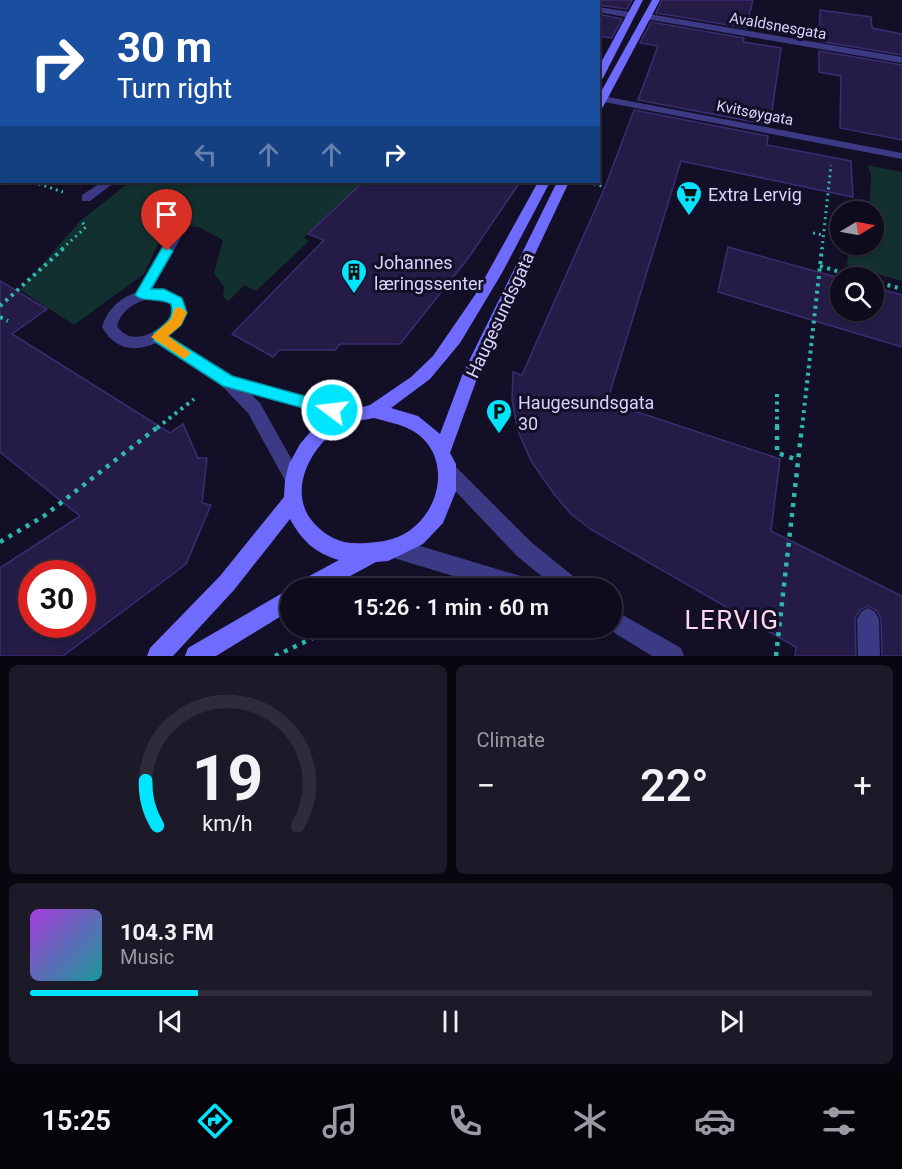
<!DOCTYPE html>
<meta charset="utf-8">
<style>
body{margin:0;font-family:Roboto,sans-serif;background:#1c1929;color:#f1f3f6;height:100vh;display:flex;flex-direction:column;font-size:22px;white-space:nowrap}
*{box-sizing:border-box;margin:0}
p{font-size:20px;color:#9b9ba3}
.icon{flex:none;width:33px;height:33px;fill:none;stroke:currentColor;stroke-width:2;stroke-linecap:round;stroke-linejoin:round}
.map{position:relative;height:656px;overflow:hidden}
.drawer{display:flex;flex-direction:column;gap:9px;padding:9px;background:#08060f;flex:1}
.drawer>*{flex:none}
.banner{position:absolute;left:0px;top:0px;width:600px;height:183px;box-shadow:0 2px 4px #0004,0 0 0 2px #2e2b3b;background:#1a4fa0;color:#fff;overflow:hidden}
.needle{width:39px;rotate:80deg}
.tools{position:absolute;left:830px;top:201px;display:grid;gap:12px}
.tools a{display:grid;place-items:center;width:54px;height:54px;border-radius:50%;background:#0e0b1c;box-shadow:0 2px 4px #0004,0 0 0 2px #2e2b3b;font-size:30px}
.speed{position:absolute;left:18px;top:560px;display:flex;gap:12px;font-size:30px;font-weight:700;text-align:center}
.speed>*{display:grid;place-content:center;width:78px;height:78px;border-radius:50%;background:#0e0b1c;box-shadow:0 2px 4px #0004,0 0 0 2px #2e2b3b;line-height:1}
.speed .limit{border:9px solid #d22;background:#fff;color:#111}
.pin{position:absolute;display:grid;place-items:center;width:51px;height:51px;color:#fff;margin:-62px -26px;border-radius:50% 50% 50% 0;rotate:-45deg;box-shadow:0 0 6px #0007}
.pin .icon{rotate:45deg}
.me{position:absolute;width:66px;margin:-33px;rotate:285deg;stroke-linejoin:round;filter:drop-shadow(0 0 4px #0008)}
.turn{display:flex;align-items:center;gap:21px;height:126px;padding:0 18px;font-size:27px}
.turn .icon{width:78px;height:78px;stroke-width:2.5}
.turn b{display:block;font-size:42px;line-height:51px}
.lanes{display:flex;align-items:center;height:57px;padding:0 18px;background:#0003;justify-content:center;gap:30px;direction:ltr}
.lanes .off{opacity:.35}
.big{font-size:45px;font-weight:600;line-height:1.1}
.drawer .tile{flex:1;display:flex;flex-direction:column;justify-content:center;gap:9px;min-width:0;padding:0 21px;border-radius:9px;background:#1c1929}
.drawer .dial{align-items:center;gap:0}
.dial svg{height:156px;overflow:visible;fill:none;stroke:#2e2b3b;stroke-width:7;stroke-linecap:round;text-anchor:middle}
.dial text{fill:#f1f3f6;stroke:none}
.song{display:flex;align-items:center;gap:18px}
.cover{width:72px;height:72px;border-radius:9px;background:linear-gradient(135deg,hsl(280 70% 55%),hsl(180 70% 35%))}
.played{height:6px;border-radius:3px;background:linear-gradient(90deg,#00e5ff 20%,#2e2b3b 20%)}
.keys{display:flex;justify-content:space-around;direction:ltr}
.heat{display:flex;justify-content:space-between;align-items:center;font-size:33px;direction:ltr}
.drawer .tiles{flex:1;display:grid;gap:9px;grid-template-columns:1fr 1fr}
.tile:last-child{grid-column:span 2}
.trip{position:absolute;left:280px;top:578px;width:342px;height:60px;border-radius:30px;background:#0e0b1c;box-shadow:0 2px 4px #0004,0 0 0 2px #2e2b3b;font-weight:600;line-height:60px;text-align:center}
.dock{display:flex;height:96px;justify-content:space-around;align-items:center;background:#06040b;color:#9b9ba3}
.dock .icon{width:42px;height:42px}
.dock .selected{color:#00e5ff}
.dock b{font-size:27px;color:#f1f3f6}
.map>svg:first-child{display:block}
.green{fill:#12302f}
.building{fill:#241b47;stroke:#3b2d73;stroke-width:1.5;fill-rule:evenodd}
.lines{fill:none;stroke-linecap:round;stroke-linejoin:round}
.path-far2{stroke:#2fb8b0;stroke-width:3;stroke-dasharray:2 4;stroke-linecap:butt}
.path-far1{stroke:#2fb8b0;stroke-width:4;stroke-dasharray:3 4.5;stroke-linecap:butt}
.path{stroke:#2fb8b0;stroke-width:4.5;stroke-dasharray:4 6;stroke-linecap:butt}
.lane{fill:#3d3a85;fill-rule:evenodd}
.street{fill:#3d3a85;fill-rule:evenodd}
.secondary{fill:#6f6bff;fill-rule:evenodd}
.route{fill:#00e5ff;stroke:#0095a6;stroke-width:1.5}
.slow{fill:#f59e0b}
.labels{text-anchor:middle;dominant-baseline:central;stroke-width:6;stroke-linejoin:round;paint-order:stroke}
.far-street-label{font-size:15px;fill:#d9d4ff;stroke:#130f26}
.poi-label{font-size:18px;fill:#d9d4ff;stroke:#130f26;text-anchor:start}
.street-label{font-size:18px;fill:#d9d4ff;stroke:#130f26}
.near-quarter-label{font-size:26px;letter-spacing:1.5px;fill:#ffd6f0;stroke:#130f26}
</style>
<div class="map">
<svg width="902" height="656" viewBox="0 0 902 656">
<rect width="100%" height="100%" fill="#130f26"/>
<g class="green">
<path d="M867,165L902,172V281L847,265L849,245L873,244V212L853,211L855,201H870L871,174Z"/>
<path d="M130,182H363L350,195L349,213L334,208L304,238L309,241L256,291L244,285L229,301L223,297L224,287L214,273L223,240L198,227L173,224L157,246L144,274L74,325L20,290L80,221Z"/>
</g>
<g class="building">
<path d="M598,0H632L627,9L598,5Z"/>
<path d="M662,0H753L746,28L656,13Z"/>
<path d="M820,10L871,17L872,28L902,34V55L819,41Z"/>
<path d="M598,14L622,19L612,38L598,36Z"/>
<path d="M651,22L744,38L743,42L781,48L770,125L638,100L658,46L640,43Z"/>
<path d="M819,51L902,65V140L840,128L841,76L819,72Z"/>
<path d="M634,110L768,136L767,145L851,161L853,197L681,161L607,402L780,459L771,531L902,596V656H882L881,619L877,611L869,606L860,610L855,618L856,656H795L796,647L590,529L570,513L554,494L531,461L518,431L512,400L513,372L522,375L605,187Z"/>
<path d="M363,182H520L469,257L400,344H340L335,350H279L273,357L232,334L324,240L308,234Z"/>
<path d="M728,247L840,278V310H873V287L902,295V347L718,292Z"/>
<path d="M0,281L47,309L12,334L170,433L183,424L198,458H207L202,503L211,505L186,564L63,656H0V568L80,516L0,452ZM32,573H82V624H32Z"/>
</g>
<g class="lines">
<g class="path-far2">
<path d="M33,182L63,192"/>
<path d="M588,182L605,187"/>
<path d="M0,183L3,182"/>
<path d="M813,233L823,235"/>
<path d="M62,249L86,227L82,222"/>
<path d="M822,249L831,165"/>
</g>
<g class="path-far1">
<path d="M820,266L860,278"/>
<path d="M873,281L902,289"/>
<path d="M0,306L64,248"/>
<path d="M0,317L8,321"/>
<path d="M777,394V428"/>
<path d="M157,428L194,399"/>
<path d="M802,428L822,248"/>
</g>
<g class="path">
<path d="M777,426V453L798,460"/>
<path d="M0,542L44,516L159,426"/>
<path d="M275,656L336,627"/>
<path d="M776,656L802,426"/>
</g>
<g class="lane">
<path d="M102,182H115L90,201H82V195Z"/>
<path d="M180,224L186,228L147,299H137L135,295L137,291L174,228Z"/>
<path d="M868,608L875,612L879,619L880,656H858L857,619L861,612Z"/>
</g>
<g class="street">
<path d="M9,0H21L7,2Z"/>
<path d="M76,0H88L90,2H77Z"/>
<path d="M217,0H226L227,2H218Z"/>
<path d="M234,0H243L233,2Z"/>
<path d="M426,0H434L425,2Z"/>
<path d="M535,0H550L552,2H536Z"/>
<path d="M598,7L631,12L635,15L631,18L598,12Z"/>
<path d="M649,14L902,57V63L646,19V15Z"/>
<path d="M603,96L902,153V159L599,101V97Z"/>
<path d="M0,100H2L0,107Z"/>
<rect x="0" y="140" width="2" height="6"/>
<path d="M153,288L176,294C194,308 184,325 169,336L233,376L359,410L361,415L359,420L353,422L251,394L260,403L302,478L299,484L293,486L287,484L248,413L222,386L156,343C134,353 114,349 102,327C110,302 128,293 153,288ZM153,298L170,304L173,313C162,331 132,349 117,326C122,309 136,301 153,298Z"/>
<path d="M448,463L454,465L531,542L579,581L582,588H556L517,556L442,477L439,471L442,465Z"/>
<path d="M397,539L527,578L534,581L537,588H493L397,559L390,556L387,549L390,542Z"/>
<path d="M612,609L681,648L684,656H652L605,627H612Z"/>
</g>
<g class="secondary">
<path d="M635,0H643L603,78L598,81V68Z"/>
<path d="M652,0H660L603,107L598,110V97Z"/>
<path d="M538,182H550L502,273L460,343L430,379L391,408L418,416L440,434L463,373L557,182H569L479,373L450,453L456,464V491L443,523L423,544L388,561L376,562L328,588H297L300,581L339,560C315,553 302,541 290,519L234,590L173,656H147L150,648L220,576L284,497L285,480L289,464L300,444L311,431L335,414L370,405L411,377L433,356L477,292ZM374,418C384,421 395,423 405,427C451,446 446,505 409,531C396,540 381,542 366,543C344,545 328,539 313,522C286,491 312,443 343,426C353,421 364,420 374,418Z"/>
<path d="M291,588V610L216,656H185L188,648Z"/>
</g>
</g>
<path class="route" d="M167,247L173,251L151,289H164L182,298L187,313L181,325L168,336L232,376L337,405L339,410L337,414L332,416L223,386L154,341V333C165,324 175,319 171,304C159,297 143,303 135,295L162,248Z"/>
<path class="slow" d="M180,307L187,312L181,325L168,336L191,353L184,359L151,337L171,319L175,308Z"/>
<defs>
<symbol id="supermarket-pin" viewBox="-11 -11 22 30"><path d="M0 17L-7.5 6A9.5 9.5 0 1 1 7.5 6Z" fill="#00e5ff" stroke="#130f26"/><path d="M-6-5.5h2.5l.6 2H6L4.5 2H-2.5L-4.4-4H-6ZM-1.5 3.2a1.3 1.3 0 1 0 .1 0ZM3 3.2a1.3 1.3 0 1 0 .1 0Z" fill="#111"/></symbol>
<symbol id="building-pin" viewBox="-11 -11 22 30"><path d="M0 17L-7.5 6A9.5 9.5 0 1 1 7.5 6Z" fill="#00e5ff" stroke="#130f26"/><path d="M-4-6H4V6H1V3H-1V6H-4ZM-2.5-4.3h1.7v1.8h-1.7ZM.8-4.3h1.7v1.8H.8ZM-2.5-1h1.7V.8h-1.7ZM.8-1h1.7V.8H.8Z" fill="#111"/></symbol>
<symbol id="parking-pin" viewBox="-11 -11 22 30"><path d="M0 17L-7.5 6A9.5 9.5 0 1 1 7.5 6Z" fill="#00e5ff" stroke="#130f26"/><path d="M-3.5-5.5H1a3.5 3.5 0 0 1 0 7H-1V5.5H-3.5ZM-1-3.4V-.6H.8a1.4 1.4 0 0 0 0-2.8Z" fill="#111"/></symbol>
</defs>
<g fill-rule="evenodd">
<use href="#supermarket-pin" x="674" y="179" width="30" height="40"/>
<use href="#building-pin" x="339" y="257" width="30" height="40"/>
<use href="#parking-pin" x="484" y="397" width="30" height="40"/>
</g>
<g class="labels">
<g class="far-street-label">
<text transform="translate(778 26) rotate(10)">Avaldsnesgata</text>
<text transform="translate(755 113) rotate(11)">Kvitsøygata</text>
</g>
<g class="poi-label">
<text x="708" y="194">Extra Lervig</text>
<text x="374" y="262">Johannes<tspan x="374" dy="21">læringssenter</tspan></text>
<text x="518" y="402">Haugesundsgata<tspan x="518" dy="21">30</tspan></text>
</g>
<g class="street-label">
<text transform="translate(500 315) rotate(-65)">Haugesundsgata</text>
</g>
<g class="near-quarter-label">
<text x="732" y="620">LERVIG</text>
</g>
</g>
</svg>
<div class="tools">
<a><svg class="needle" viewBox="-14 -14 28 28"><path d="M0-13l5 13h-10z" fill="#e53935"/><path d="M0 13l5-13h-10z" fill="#9b9ba3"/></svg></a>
<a><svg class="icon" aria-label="search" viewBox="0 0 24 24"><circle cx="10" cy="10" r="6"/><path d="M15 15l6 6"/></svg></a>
</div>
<div class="speed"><div class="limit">30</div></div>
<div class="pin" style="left:167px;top:251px;background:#d93025"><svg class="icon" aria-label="arrive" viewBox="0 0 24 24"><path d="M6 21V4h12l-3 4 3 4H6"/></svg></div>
<svg class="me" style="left:332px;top:410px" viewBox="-20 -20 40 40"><circle r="17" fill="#00e5ff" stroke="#fff" stroke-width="3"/><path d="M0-11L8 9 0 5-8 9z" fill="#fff"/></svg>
<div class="trip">15:26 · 1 min · 60 m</div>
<div class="banner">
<div class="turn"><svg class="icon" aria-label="right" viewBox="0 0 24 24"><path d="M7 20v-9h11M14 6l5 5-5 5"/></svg><div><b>30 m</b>Turn right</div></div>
<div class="lanes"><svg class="icon off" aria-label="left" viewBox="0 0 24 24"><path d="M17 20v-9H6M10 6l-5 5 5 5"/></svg><svg class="icon off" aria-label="ahead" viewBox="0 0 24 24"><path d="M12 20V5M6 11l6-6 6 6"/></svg><svg class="icon off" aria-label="ahead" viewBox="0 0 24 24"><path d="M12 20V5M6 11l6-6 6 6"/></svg><svg class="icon" aria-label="right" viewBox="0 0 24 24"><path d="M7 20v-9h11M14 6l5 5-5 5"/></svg></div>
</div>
</div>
<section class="drawer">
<div class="tiles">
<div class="tile dial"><svg viewBox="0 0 100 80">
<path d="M14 69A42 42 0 1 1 86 69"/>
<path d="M14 69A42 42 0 0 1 8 46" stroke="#00e5ff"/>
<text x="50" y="56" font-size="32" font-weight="700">19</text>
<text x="50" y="72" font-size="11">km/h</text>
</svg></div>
<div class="tile"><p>Climate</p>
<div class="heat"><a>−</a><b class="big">22°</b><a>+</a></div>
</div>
<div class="tile">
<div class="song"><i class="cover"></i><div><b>104.3 FM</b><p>Music</p></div></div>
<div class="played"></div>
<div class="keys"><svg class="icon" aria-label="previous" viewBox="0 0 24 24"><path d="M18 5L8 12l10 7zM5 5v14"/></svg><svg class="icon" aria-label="pause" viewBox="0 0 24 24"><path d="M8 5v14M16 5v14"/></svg><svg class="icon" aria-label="next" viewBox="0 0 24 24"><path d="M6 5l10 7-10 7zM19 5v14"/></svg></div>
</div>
</div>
</section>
<nav class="dock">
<b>15:25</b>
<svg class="icon selected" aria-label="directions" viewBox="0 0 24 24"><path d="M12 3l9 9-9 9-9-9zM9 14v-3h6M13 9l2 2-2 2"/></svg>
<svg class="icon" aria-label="music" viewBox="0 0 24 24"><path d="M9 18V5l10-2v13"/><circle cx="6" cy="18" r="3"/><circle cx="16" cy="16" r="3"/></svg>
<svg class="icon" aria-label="phone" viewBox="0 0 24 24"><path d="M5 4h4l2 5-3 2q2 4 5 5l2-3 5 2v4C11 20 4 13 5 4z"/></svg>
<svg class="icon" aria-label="climate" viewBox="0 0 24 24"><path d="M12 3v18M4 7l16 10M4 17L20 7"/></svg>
<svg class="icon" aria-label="car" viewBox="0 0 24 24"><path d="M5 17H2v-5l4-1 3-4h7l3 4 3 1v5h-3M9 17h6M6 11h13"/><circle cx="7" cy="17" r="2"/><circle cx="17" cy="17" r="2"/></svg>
<svg class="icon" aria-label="filters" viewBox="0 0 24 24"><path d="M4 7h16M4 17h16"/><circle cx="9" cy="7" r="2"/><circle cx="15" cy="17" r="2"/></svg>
</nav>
